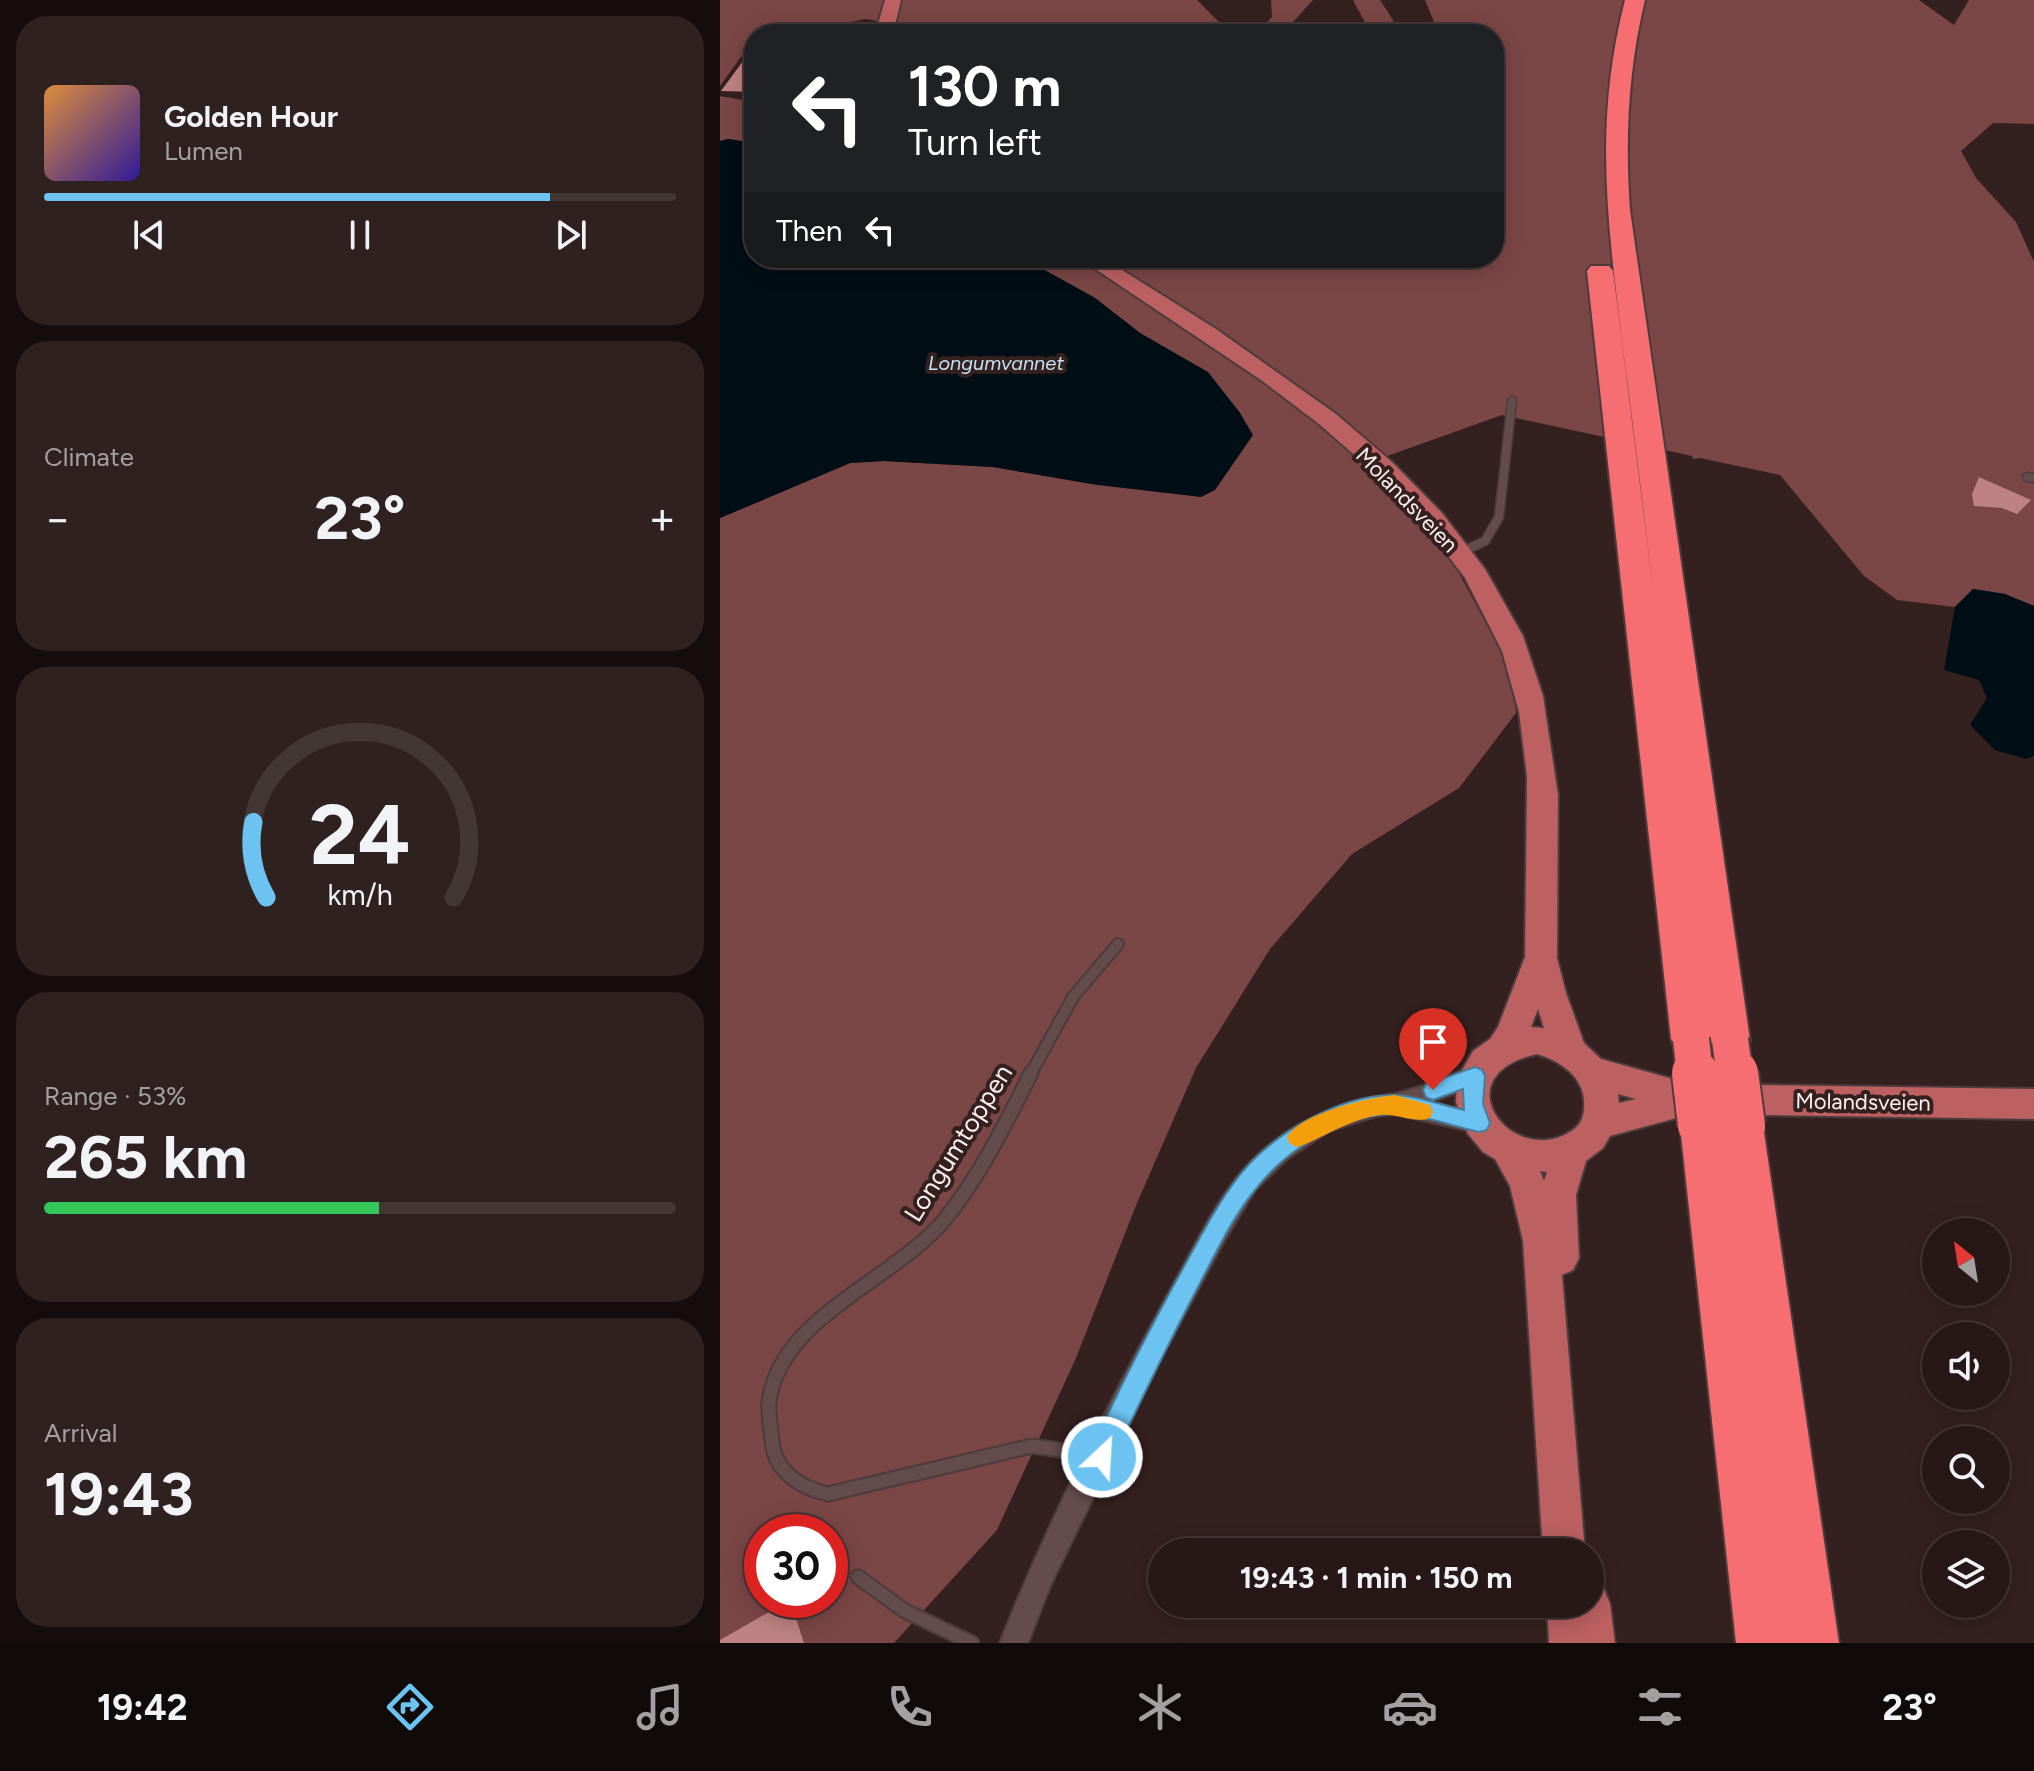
<!DOCTYPE html>
<meta charset="utf-8">
<style>
body{margin:0;font-family:Figtree,sans-serif;background:#2f2120;color:#f1f3f6;height:100vh;display:flex;flex-direction:column;font-size:30px;white-space:nowrap}
*{box-sizing:border-box;margin:0}
p{font-size:26px;color:#a4a0a1}
.icon{flex:none;width:44px;height:44px;fill:none;stroke:currentColor;stroke-width:2;stroke-linecap:round;stroke-linejoin:round}
.map{position:relative;flex:1;overflow:hidden}
.panel{display:flex;flex-direction:column;gap:16px;padding:16px;background:#150d0d;width:720px}
.panel>*{flex:none}
.top-card{position:absolute;left:24px;top:24px;width:760px;height:244px;border-radius:32px;box-shadow:0 4px 20px #0003,0 0 0 2px #433736;background:#202124;color:#fff;overflow:hidden}
.needle{width:52px;rotate:330deg}
.fabs{position:absolute;left:1202px;top:1218px;display:grid;gap:16px}
.fabs a{display:grid;place-items:center;width:88px;height:88px;border-radius:50%;background:#271817;box-shadow:0 4px 20px #0003,0 0 0 2px #433736;font-size:40px}
.speed{position:absolute;left:24px;top:1514px;display:flex;gap:16px;font-size:40px;font-weight:700;text-align:center}
.speed>*{display:grid;place-content:center;width:104px;height:104px;border-radius:50%;background:#271817;box-shadow:0 4px 20px #0003,0 0 0 2px #433736;line-height:1}
.speed .limit{border:12px solid #d22;background:#fff;color:#111}
.pin{position:absolute;display:grid;place-items:center;width:68px;height:68px;color:#fff;margin:-82px -34px;border-radius:50% 50% 50% 0;rotate:-45deg;box-shadow:0 0 8px #0007}
.pin .icon{rotate:45deg}
.me{position:absolute;width:88px;margin:-44px;rotate:25deg;stroke-linejoin:round;filter:drop-shadow(0 0 6px #0008)}
.turn{display:flex;align-items:center;gap:28px;height:168px;padding:0 32px;font-size:36px}
.turn .icon{width:104px;height:104px;stroke-width:2.5}
.turn b{display:block;font-size:56px;line-height:68px}
.then{display:flex;align-items:center;height:76px;padding:0 32px;background:#0003;gap:16px;font-size:30px}
.big{font-size:60px;font-weight:700;line-height:1.1}
.panel .card{flex:1;display:flex;flex-direction:column;justify-content:center;gap:12px;min-width:0;padding:0 28px;border-radius:32px;background:#2f2120}
.panel .dial{align-items:center;gap:0}
.dial svg{height:208px;overflow:visible;fill:none;stroke:#433736;stroke-width:7;stroke-linecap:round;text-anchor:middle}
.dial text{fill:#f1f3f6;stroke:none}
.song{display:flex;align-items:center;gap:24px}
.cover{width:96px;height:96px;border-radius:12px;background:linear-gradient(135deg,hsl(30 70% 55%),hsl(250 70% 35%))}
.played{height:8px;border-radius:4px;background:linear-gradient(90deg,#6cc3f2 80%,#433736 80%)}
.keys{display:flex;justify-content:space-around;direction:ltr}
.heat{display:flex;justify-content:space-between;align-items:center;font-size:44px;direction:ltr}
.charge{height:12px;border-radius:6px;background:linear-gradient(90deg,#34c759 53%,#433736 0)}
.trip{position:absolute;left:428px;top:1538px;width:456px;height:80px;border-radius:40px;background:#271817;box-shadow:0 4px 20px #0003,0 0 0 2px #433736;font-weight:700;line-height:80px;text-align:center}
.dock{display:flex;height:128px;justify-content:space-around;align-items:center;background:#100a09;color:#a4a0a1}
.dock .icon{width:56px;height:56px}
.dock .on{color:#6cc3f2}
.dock b{font-size:36px;color:#f1f3f6}
main{display:flex;flex:1;min-height:0}
.map>svg:first-child{display:block}
.forest{fill:#7b4646;fill-rule:evenodd}
.water{fill:#010e16}
.building{fill:#bd8281}
.lines{fill:none;stroke-linecap:round;stroke-linejoin:round}
.lane-far2-casing{stroke:#4d3c3c;stroke-width:11}
.lane-far1-casing{stroke:#4d3c3c;stroke-width:14}
.lane-casing{stroke:#4d3c3c;stroke-width:17}
.street-casing{stroke:#4d3c3c;stroke-width:4}
.primary-casing{stroke:#4d3c3c;stroke-width:4}
.highway-casing{stroke:#4d3c3c;stroke-width:4}
.lane-far2{stroke:#634c4b;stroke-width:8}
.lane-far1{stroke:#634c4b;stroke-width:10}
.lane{stroke:#634c4b;stroke-width:13}
.street{fill:#634c4b;fill-rule:evenodd}
.primary{fill:#bc6062;fill-rule:evenodd}
.highway{fill:#f76e72;fill-rule:evenodd}
.highway-bridge-far1-casing{stroke:#4d3c3c;stroke-width:40;stroke-linecap:butt}
.highway-bridge-casing{stroke:#4d3c3c;stroke-width:50;stroke-linecap:butt}
.highway-bridge-far1{stroke:#f76e72;stroke-width:36}
.highway-bridge{stroke:#f76e72;stroke-width:46}
.route{fill:#6cc3f2;stroke:#467f9d;stroke-width:2}
.slow{fill:#f59e0b}
.labels{text-anchor:middle;dominant-baseline:central;stroke-width:8;stroke-linejoin:round;paint-order:stroke}
.far-water-label{font-size:20px;font-style:italic;fill:#c3e2f4;stroke:#34201f}
.street-label{font-size:22px;fill:#feefef;stroke:#34201f}
.near-street-label{font-size:26px;fill:#feefef;stroke:#34201f}
</style>
<main>
<section class="panel">
<div class="card">
<div class="song"><i class="cover"></i><div><b>Golden Hour</b><p>Lumen</p></div></div>
<div class="played"></div>
<div class="keys"><svg class="icon" aria-label="previous" viewBox="0 0 24 24"><path d="M18 5L8 12l10 7zM5 5v14"/></svg><svg class="icon" aria-label="pause" viewBox="0 0 24 24"><path d="M8 5v14M16 5v14"/></svg><svg class="icon" aria-label="next" viewBox="0 0 24 24"><path d="M6 5l10 7-10 7zM19 5v14"/></svg></div>
</div>
<div class="card"><p>Climate</p>
<div class="heat"><a>−</a><b class="big">23°</b><a>+</a></div>
</div>
<div class="card dial"><svg viewBox="0 0 100 80">
<path d="M14 69A42 42 0 1 1 86 69"/>
<path d="M14 69A42 42 0 0 1 9 40" stroke="#6cc3f2"/>
<text x="50" y="56" font-size="32" font-weight="700">24</text>
<text x="50" y="72" font-size="11">km/h</text>
</svg></div>
<div class="card"><p>Range · 53%</p><b class="big">265 km</b><div class="charge"></div></div>
<div class="card"><p>Arrival</p><b class="big">19:43</b></div>
</section>
<div class="map">
<svg width="1314" height="1643" viewBox="0 0 1314 1643">
<rect width="100%" height="100%" fill="#34201f"/>
<g class="forest">
<path d="M0,0H477L505,28L517,34H166L167,23L146,19L68,34H34V39L0,86Z"/>
<path d="M551,0H593L573,22L603,34H536L552,17Z"/>
<path d="M633,0H660L673,20L676,34H651Z"/>
<path d="M705,0H1199L1234,25L1249,0H1314V124L1273,123L1241,151L1256,178L1296,222L1314,262V606L1285,594L1253,589L1235,607L1177,600L1144,576L1060,475L980,458L973,459L972,456L782,415L656,460L728,553L773,636L790,647L796,713L739,788L632,854L550,949L476,1068L417,1203L356,1358L277,1530L174,1643H0V518L130,463L164,461L273,467L378,485L520,413L488,373L420,333L375,298L303,258H774V34H719ZM42,1532H110V1600H42Z"/>
<path d="M0,96L34,102V143L8,139L0,141Z"/>
</g>
<g class="water">
<path d="M8,139L34,143V258H303L375,298L420,333L488,372L520,413L533,435L495,490L481,497L378,485L273,467L164,461L130,463L0,518V141Z"/>
<path d="M1253,589L1285,594L1314,606V756L1306,759L1275,750L1250,725L1267,698L1259,680L1224,670L1235,607Z"/>
</g>
<g class="building">
<path d="M34,46V92L1,91Z"/>
<path d="M1259,477L1311,500L1297,514L1282,508L1254,506L1252,494Z"/>
<path d="M70,1600L84,1643H0V1640Z"/>
</g>
<g class="lines">
<defs>
<g id="lane-far2">
<path d="M1307,477L1314,478"/>
<path d="M739,553L765,541L779,517L792,401"/>
</g>
<path id="lane-far1" d="M310,1075L353,997L398,944"/>
<g id="lane">
<path d="M311,1073C286,1123 260,1176 225,1219C175,1280 58,1318 49,1403C48,1415 51,1428 52,1440C54,1471 80,1488 108,1494L312,1446L376,1455"/>
<path d="M138,1577L185,1611L252,1643"/>
</g>
<path id="street" d="M755,1066L763,1069L766,1076L763,1083L710,1102L767,1116L771,1123L767,1130L759,1133L675,1114L656,1116L609,1131L567,1159L535,1190L504,1241L442,1356L330,1586L308,1643H280C328,1521 389,1402 452,1287C480,1237 505,1178 552,1143C589,1114 629,1103 674,1094C701,1088 729,1075 755,1066Z"/>
<g id="primary">
<path d="M165,0H181L173,34H155Z"/>
<path d="M359,258H383L496,329L616,414L672,462L722,513L765,569L803,636L823,696L838,795L837,958L846,993L864,1043L881,1059L971,1084L1314,1089V1119L971,1114L890,1136L883,1148L866,1161L856,1195L859,1258L853,1270L842,1275L865,1552H823L803,1241L790,1186L775,1159L763,1152L748,1134L736,1102L737,1080L742,1070L753,1051L770,1039L778,1027L805,957L807,777L799,712L782,651L745,578L704,524L654,472L599,424L541,380ZM818,1009L824,1028L811,1027ZM817,1054C843,1062 867,1079 864,1109C863,1119 860,1125 853,1130C794,1171 719,1076 817,1054ZM898,1094L916,1099L899,1103ZM820,1171L827,1172L824,1181Z"/>
<path d="M870,1583L884,1589L890,1604L895,1643H829L827,1604H870Z"/>
</g>
<g id="highway">
<path d="M905,0H925C908,70 905,139 910,210L1030,1040L1024,1052L1010,1057L996,1052L990,1041L985,1051L971,1056L957,1051L951,1039L867,271L871,266H889L893,271L934,596C924,514 914,432 903,349C888,225 873,124 905,0Z"/>
<path d="M981,1106L996,1112L1002,1124L1007,1113L1022,1107L1037,1113L1043,1126L1119,1643H1016L960,1125L966,1112Z"/>
</g>
</defs>
<use href="#lane-far2" class="lane-far2-casing"/>
<use href="#lane-far1" class="lane-far1-casing"/>
<use href="#lane" class="lane-casing"/>
<use href="#street" class="street-casing"/>
<use href="#primary" class="primary-casing"/>
<use href="#highway" class="highway-casing"/>
<use href="#lane-far2" class="lane-far2"/>
<use href="#lane-far1" class="lane-far1"/>
<use href="#lane" class="lane"/>
<use href="#street" class="street"/>
<use href="#primary" class="primary"/>
<use href="#highway" class="highway"/>
<defs>
<g id="highway-bridge-far1">
<path d="M971,1039L975,1075"/>
<path d="M1010,1040L1015,1075"/>
</g>
<g id="highway-bridge">
<path d="M975,1073L981,1125"/>
<path d="M1015,1073L1022,1126"/>
</g>
</defs>
<use href="#highway-bridge-far1" class="highway-bridge-far1-casing"/>
<use href="#highway-bridge" class="highway-bridge-casing"/>
<use href="#highway-bridge-far1" class="highway-bridge-far1"/>
<use href="#highway-bridge" class="highway-bridge"/>
</g>
<path class="route" d="M755,1067L762,1070L765,1076L763,1104L770,1123L767,1130L759,1132C728,1125 690,1110 658,1115C611,1122 563,1153 535,1190C512,1218 496,1253 479,1285C448,1344 419,1404 390,1465L382,1469L373,1465L369,1457C394,1397 425,1338 456,1281C476,1246 494,1208 519,1176C552,1134 617,1096 672,1095C695,1095 721,1105 744,1110L743,1089L713,1100L706,1097L703,1090L706,1084Z"/>
<path class="slow" d="M675,1095L710,1105L713,1112L710,1118C695,1124 677,1113 660,1115C630,1119 605,1137 578,1147L570,1144L567,1138C578,1114 650,1097 675,1095Z"/>
<g class="labels">
<g class="far-water-label">
<text x="276" y="363">Longumvannet</text>
</g>
<g class="street-label">
<text transform="translate(687 500) rotate(46)">Molandsveien</text>
<text transform="translate(1143 1102) rotate(1)">Molandsveien</text>
</g>
<g class="near-street-label">
<text transform="translate(238 1143) rotate(-58)">Longumtoppen</text>
</g>
</g>
</svg>
<div class="fabs">
<a><svg class="needle" viewBox="-14 -14 28 28"><path d="M0-13l5 13h-10z" fill="#e53935"/><path d="M0 13l5-13h-10z" fill="#a4a0a1"/></svg></a>
<a><svg class="icon" aria-label="sound" viewBox="0 0 24 24"><path d="M4 9h4l5-4v14l-5-4H4zM17 9q2 3 0 6"/></svg></a>
<a><svg class="icon" aria-label="search" viewBox="0 0 24 24"><circle cx="10" cy="10" r="6"/><path d="M15 15l6 6"/></svg></a>
<a><svg class="icon" aria-label="layers" viewBox="0 0 24 24"><path d="M12 4l9 5-9 5-9-5zM3 14l9 5 9-5"/></svg></a>
</div>
<div class="speed"><div class="limit">30</div></div>
<div class="pin" style="left:713px;top:1090px;background:#d93025"><svg class="icon" aria-label="arrive" viewBox="0 0 24 24"><path d="M6 21V4h12l-3 4 3 4H6"/></svg></div>
<svg class="me" style="left:382px;top:1457px" viewBox="-20 -20 40 40"><circle r="17" fill="#6cc3f2" stroke="#fff" stroke-width="3"/><path d="M0-11L8 9 0 5-8 9z" fill="#fff"/></svg>
<div class="trip">19:43 · 1 min · 150 m</div>
<div class="top-card">
<div class="turn"><svg class="icon" aria-label="left" viewBox="0 0 24 24"><path d="M17 20v-9H6M10 6l-5 5 5 5"/></svg><div><b>130 m</b>Turn left</div></div>
<div class="then">Then<svg class="icon" aria-label="left" viewBox="0 0 24 24"><path d="M17 20v-9H6M10 6l-5 5 5 5"/></svg></div>
</div>
</div>
</main>
<nav class="dock">
<b>19:42</b>
<svg class="icon on" aria-label="directions" viewBox="0 0 24 24"><path d="M12 3l9 9-9 9-9-9zM9 14v-3h6M13 9l2 2-2 2"/></svg>
<svg class="icon" aria-label="music" viewBox="0 0 24 24"><path d="M9 18V5l10-2v13"/><circle cx="6" cy="18" r="3"/><circle cx="16" cy="16" r="3"/></svg>
<svg class="icon" aria-label="phone" viewBox="0 0 24 24"><path d="M5 4h4l2 5-3 2q2 4 5 5l2-3 5 2v4C11 20 4 13 5 4z"/></svg>
<svg class="icon" aria-label="climate" viewBox="0 0 24 24"><path d="M12 3v18M4 7l16 10M4 17L20 7"/></svg>
<svg class="icon" aria-label="car" viewBox="0 0 24 24"><path d="M5 17H2v-5l4-1 3-4h7l3 4 3 1v5h-3M9 17h6M6 11h13"/><circle cx="7" cy="17" r="2"/><circle cx="17" cy="17" r="2"/></svg>
<svg class="icon" aria-label="filters" viewBox="0 0 24 24"><path d="M4 7h16M4 17h16"/><circle cx="9" cy="7" r="2"/><circle cx="15" cy="17" r="2"/></svg>
<b>23°</b>
</nav>
